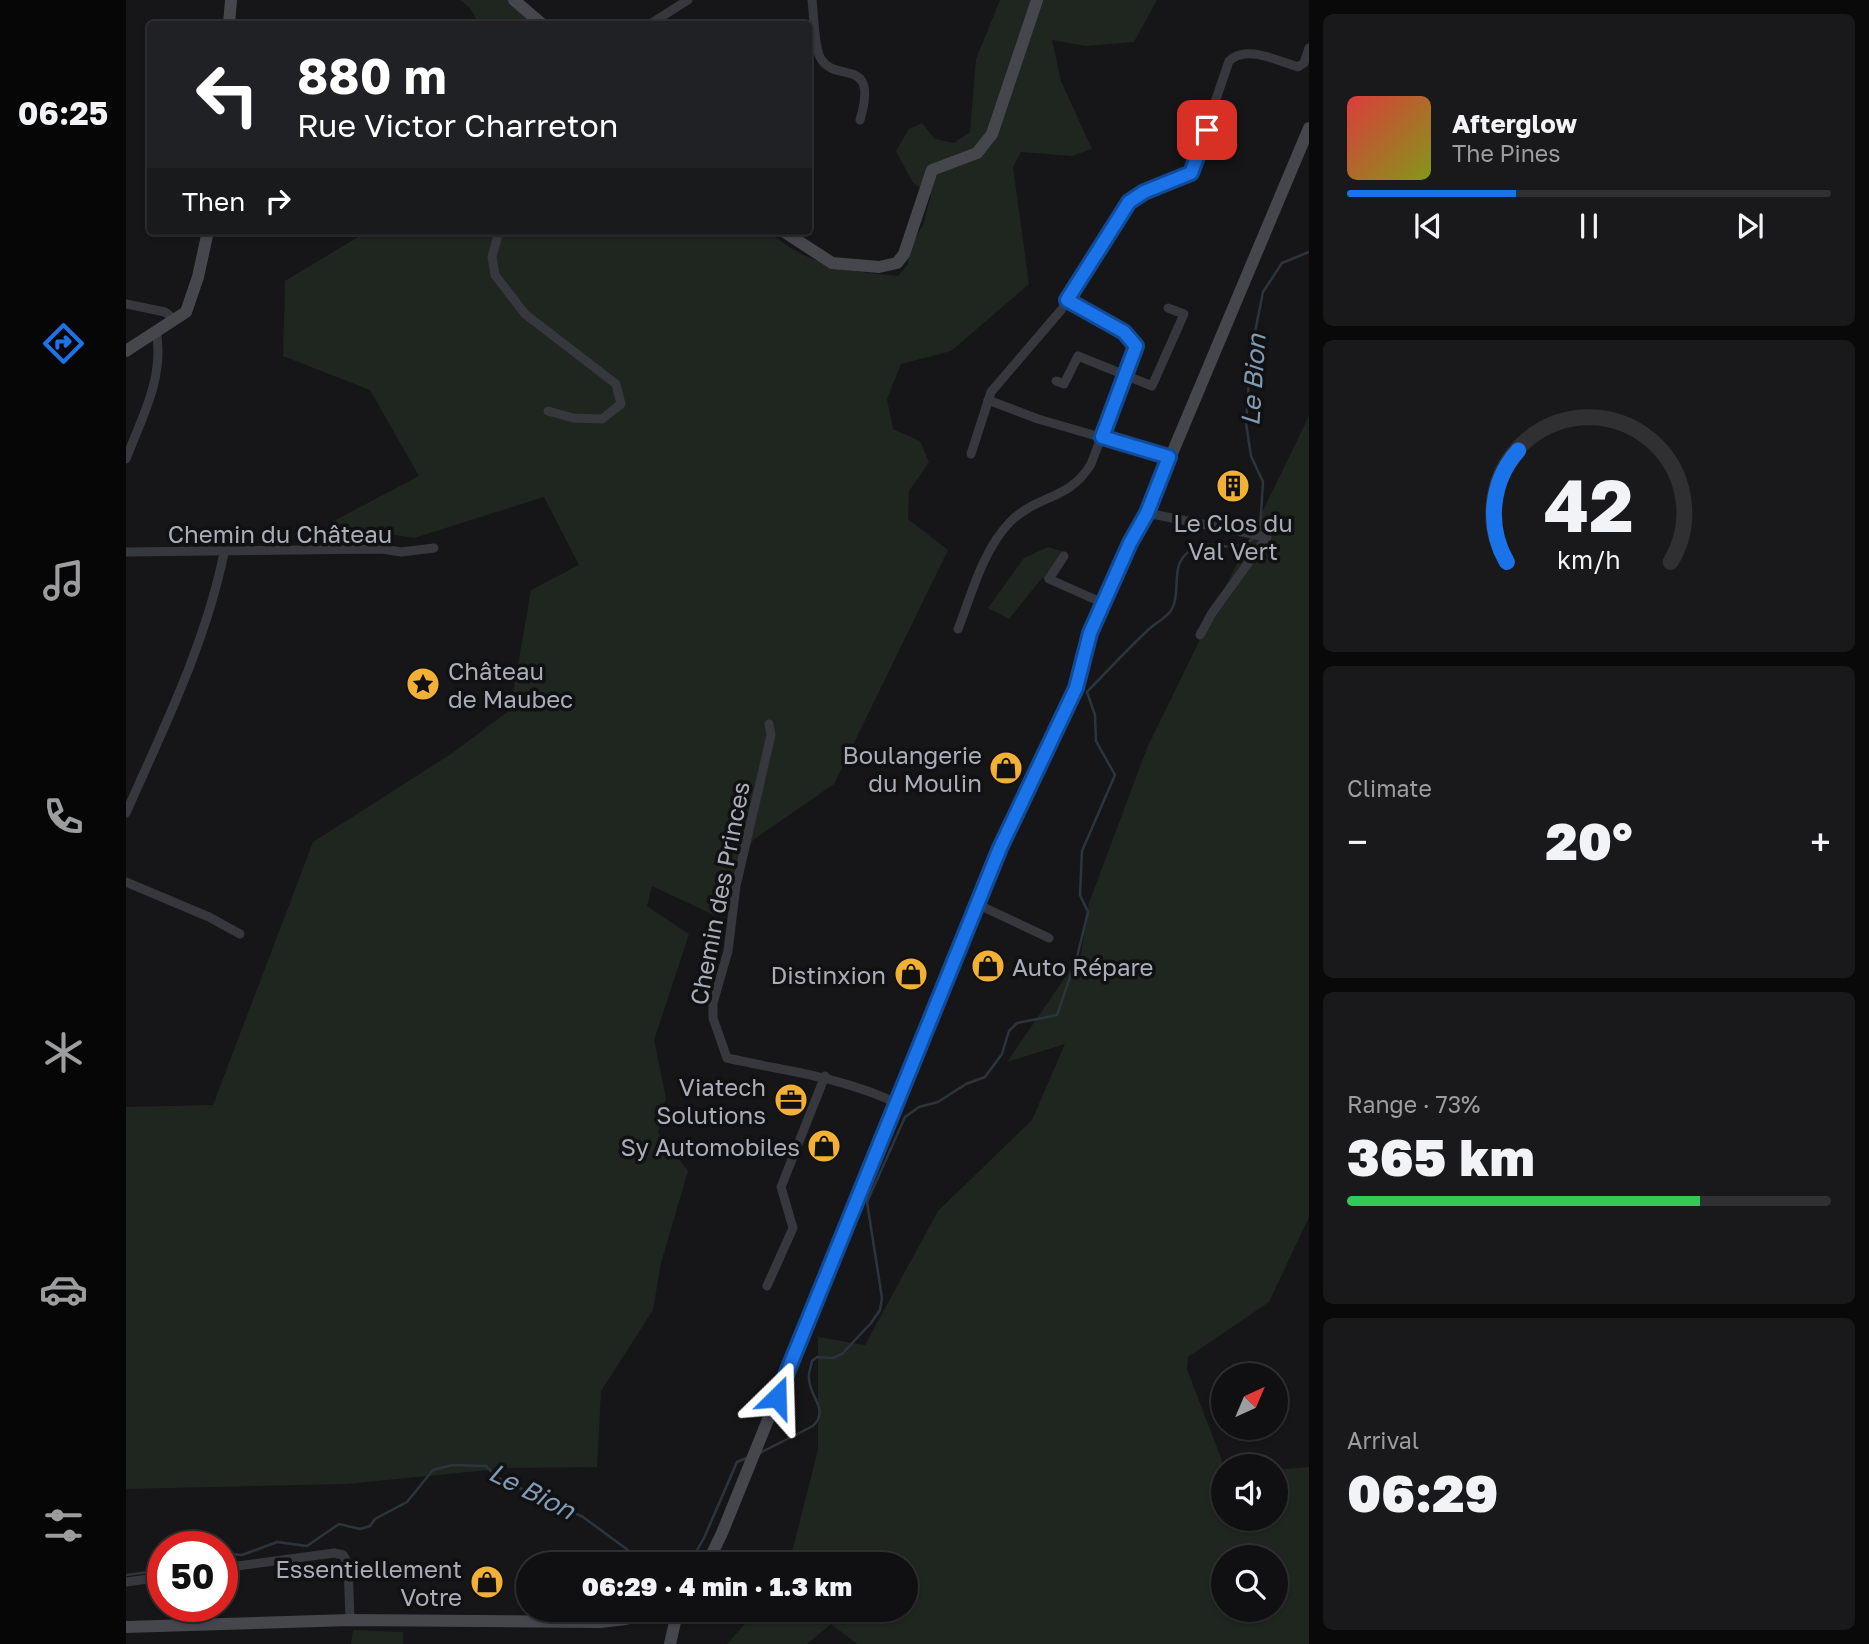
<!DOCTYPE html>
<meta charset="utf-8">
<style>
body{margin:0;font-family:"Golos Text",sans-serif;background:#19191b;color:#f1f3f6;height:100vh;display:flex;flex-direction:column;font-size:26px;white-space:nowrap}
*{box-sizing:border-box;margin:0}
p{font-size:23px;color:#9c9d9f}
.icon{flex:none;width:38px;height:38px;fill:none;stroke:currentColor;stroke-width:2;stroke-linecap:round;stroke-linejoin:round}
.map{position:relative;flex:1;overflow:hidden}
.side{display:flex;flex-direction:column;gap:14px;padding:14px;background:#09090a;width:560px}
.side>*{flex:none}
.guide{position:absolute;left:21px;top:21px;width:665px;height:214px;border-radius:7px;box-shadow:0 2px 5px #0004,0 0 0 2px #303032;background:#202124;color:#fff;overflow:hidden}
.needle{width:46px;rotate:44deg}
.tools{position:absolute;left:1085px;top:1363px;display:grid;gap:14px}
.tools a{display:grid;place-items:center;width:77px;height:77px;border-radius:50%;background:#101012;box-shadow:0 2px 5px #0004,0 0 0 2px #303032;font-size:35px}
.speed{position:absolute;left:21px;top:1531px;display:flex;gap:14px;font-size:35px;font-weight:700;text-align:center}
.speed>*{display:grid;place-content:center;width:91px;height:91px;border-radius:50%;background:#101012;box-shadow:0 2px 5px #0004,0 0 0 2px #303032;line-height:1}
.speed .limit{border:10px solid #d22;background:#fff;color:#111}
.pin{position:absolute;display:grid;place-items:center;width:60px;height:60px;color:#fff;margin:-30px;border-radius:14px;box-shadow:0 4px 10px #0006}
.me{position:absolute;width:77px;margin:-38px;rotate:22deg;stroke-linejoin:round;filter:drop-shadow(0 0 5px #0008)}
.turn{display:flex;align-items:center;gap:24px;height:147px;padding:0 35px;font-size:32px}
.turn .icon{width:91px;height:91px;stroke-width:2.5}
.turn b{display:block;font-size:49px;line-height:60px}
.then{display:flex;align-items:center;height:66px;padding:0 35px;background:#0003;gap:14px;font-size:26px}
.big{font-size:52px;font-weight:800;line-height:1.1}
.side .card{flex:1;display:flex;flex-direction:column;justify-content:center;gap:10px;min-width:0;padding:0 24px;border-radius:10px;background:#19191b}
.side .dial{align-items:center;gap:0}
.dial svg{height:182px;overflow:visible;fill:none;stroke:#303032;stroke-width:7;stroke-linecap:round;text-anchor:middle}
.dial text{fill:#f1f3f6;stroke:none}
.song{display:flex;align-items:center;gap:21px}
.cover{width:84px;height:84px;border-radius:10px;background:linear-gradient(135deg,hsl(0 70% 55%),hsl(70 70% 35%))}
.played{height:7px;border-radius:4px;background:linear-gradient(90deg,#1a73e8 35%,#303032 35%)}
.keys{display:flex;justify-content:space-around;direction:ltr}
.heat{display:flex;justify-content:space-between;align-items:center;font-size:38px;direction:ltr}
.charge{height:10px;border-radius:5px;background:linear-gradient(90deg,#34c759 73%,#303032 0)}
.trip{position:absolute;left:390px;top:1552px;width:402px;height:70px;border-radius:35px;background:#101012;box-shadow:0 2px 5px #0004,0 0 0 2px #303032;font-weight:800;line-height:70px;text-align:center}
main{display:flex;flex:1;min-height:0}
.tab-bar{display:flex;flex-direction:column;width:126px;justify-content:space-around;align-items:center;background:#060607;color:#9c9d9f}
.tab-bar .icon{width:49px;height:49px}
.tab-bar .selected{color:#1a73e8}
.tab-bar b{font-size:32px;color:#f1f3f6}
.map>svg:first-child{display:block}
.green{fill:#1e261f;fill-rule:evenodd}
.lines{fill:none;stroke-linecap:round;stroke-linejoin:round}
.stream{stroke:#2c353c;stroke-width:2.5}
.street{stroke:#37383d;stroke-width:9}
.secondary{stroke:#45474d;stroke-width:12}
.route-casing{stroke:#114b97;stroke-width:18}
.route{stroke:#1a73e8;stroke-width:12}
.labels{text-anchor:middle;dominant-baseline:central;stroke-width:7;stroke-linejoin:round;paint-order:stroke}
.poi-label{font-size:24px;fill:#a8adb8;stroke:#111113;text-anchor:end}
.street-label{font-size:24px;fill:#a8adb8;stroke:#111113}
.water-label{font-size:26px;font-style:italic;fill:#7f9bb3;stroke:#111113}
</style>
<main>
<nav class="tab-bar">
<b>06:25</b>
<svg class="icon selected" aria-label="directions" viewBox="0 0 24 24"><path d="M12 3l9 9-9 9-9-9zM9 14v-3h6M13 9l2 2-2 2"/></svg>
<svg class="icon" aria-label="music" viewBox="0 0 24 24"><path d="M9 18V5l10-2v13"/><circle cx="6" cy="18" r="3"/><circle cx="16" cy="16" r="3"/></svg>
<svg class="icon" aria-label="phone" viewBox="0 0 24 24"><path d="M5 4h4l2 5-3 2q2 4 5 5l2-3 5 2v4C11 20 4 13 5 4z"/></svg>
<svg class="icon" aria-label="climate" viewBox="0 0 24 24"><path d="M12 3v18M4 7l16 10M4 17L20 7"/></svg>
<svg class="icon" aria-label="car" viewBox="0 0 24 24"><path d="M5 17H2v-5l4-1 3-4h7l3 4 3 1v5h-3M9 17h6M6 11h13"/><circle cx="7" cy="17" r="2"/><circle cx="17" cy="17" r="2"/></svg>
<svg class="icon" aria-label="filters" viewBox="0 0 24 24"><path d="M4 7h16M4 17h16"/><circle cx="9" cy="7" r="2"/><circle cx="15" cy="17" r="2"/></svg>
</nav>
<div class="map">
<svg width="1183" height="1644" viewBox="0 0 1183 1644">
<rect width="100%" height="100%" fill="#161618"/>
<g class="green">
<path d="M334,0H394L407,10L406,24H353L344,8Z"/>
<path d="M874,0H1031L1008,42L960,46L926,40L935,81L966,149L946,156L895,152L887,167L903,284L825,351L775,364L761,399L767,429L794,441L803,462L783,491L782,519L822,550L708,784L627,840L590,916L526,886L521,906L563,934L528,1040L540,1098L532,1133L562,1171L535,1263L527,1310L475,1391L471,1467L383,1468L220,1484L0,1489V1107L87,1105L187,842L325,754L384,710L405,590L453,565L418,497L288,538L202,524L293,476L244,390L157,356L159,281L242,231H643C678,265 725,272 772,276L782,264L784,246L797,225L805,195L787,183L770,151L783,129L796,123L809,139L828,143L844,132L850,59Z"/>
<path d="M1183,416V1217L1143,1302L1062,1357L1061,1369L1098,1466L1097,1519H1150V1470L1183,1467V1644H731L705,1624L681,1644H601L631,1610H780V1564H663L692,1450V1337L739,1345L812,1211L906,1120L939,1044L881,1062L955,954L963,903L1021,748ZM1097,1558H1150V1610H1097Z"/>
<path d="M922,547L938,552L920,580L916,578L883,619L862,608L898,558Z"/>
<path d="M227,1630L277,1632V1644H225Z"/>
</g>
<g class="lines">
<g class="stream">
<path d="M1134,529L1137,482L1125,456L1120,423L1125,352L1137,292L1156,263L1183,252"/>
<path d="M632,1454L687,1426C704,1408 683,1398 683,1378C682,1373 685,1367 686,1361L691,1357L707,1358L716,1354L745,1323L754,1310L756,1298L741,1202L779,1117L793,1107L812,1102L840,1084L859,1077L876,1054L883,1031L891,1023L931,1015L951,957L962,912L954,895L956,851L989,775L970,741L969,715L961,692C981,671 1001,650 1022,630C1029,623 1041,618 1046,609C1057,588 1040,562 1070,547C1088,539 1102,555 1127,539"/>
<path d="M96,1553L116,1555L151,1542L181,1546L213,1524L234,1529L244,1526L249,1519L281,1502L307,1470L326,1465L360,1466L372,1478L457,1517L521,1564"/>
<path d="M563,1564L578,1538L611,1462L623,1457"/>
<path d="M0,1575L37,1570"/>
</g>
<g class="street">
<path d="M686,0C688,14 688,49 695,59C710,84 753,55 734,120"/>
<path d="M524,24L562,0"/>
<path d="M373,231L366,257L369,275L399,314L490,384L495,404L476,419L447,418L422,411"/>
<path d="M0,304L39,312L47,318"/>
<path d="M930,381L938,384L952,356L1026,386L1058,314L1042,308"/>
<path d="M862,400L912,419L1043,457"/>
<path d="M845,454L865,392L936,309L993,215L1018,192L1065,173L1103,61C1120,44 1151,61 1172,67L1178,63L1183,48"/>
<path d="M0,459C16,417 39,377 30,330"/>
<path d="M1021,513L1141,537L1086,613L1074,635"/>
<path d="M0,552L256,549L275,552L308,548"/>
<path d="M938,556L923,579L977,603"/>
<path d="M832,629C846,593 857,550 884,522C912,494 943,501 965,464L1010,346L997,332L941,300"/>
<path d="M643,724L645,735L610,886L602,951L587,1003V1018L601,1058C663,1072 712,1076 771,1103"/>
<path d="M0,813C38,727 79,645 98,553"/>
<path d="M0,882L83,917L114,934"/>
<path d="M853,905L923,938"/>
<path d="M641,1286L667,1228L655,1187L699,1076"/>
<path d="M96,1568L208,1553L217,1555L222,1563L224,1620"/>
<path d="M0,1582L37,1577"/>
</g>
<g class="secondary">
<path d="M388,0L416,24"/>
<path d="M103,24L105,0"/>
<path d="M657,231L706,263L753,267L771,263L778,254L806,170L851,153L866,134L911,0"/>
<path d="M0,351L60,312L72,277L82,231"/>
<path d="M581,1564L596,1533L874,848L950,688L964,633L997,557L1021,513L1183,128"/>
<path d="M543,1610L549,1622L544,1644"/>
<path d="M0,1627L224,1620L474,1622L500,1619L522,1610"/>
</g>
</g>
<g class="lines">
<defs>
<path id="route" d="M651,1397L874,848L950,688L964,633L1004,543L1021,513L1043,457L976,437L1010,346L998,332L941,300L1003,202L1018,192L1065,173L1081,130"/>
</defs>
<use href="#route" class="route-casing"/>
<use href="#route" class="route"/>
</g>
<defs>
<symbol id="building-disc" viewBox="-11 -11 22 22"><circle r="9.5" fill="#f2b134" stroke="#111113"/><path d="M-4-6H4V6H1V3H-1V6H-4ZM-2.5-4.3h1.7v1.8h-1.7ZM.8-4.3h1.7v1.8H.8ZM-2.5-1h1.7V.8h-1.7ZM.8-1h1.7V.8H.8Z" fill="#111"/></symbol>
<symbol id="sight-disc" viewBox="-11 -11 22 22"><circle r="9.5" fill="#f2b134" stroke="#111113"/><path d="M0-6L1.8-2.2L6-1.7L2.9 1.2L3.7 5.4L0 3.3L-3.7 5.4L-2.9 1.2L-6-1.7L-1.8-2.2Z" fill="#111"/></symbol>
<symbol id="shop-disc" viewBox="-11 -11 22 22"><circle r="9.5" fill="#f2b134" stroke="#111113"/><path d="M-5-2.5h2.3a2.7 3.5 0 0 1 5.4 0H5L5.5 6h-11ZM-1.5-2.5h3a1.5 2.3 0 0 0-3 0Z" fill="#111"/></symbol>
<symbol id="office-disc" viewBox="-11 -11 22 22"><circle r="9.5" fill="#f2b134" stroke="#111113"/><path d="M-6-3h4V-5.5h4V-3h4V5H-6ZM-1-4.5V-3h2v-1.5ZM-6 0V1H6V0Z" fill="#111"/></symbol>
</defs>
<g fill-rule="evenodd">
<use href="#building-disc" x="1088" y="467" width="38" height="38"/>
<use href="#sight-disc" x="278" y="665" width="38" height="38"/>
<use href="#shop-disc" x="861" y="749" width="38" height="38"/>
<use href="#shop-disc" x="843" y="947" width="38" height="38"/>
<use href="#shop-disc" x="766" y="955" width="38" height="38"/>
<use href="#office-disc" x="646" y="1081" width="38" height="38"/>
<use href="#shop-disc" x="679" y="1127" width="38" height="38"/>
<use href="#shop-disc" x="342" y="1563" width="38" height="38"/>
</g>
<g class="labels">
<g class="poi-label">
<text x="1107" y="522" text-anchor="middle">Le Clos du<tspan x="1107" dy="28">Val Vert</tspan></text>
<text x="322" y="670" text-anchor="start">Château<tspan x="322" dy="28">de Maubec</tspan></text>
<text x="856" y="754">Boulangerie<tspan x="856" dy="28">du Moulin</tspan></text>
<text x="886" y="966" text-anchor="start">Auto Répare</text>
<text x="760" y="974">Distinxion</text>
<text x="640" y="1086">Viatech<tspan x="640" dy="28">Solutions</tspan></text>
<text x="674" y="1146">Sy Automobiles</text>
<text x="336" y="1568">Essentiellement<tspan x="336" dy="28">Votre</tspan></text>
</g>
<g class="street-label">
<text x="154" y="533">Chemin du Château</text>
<text transform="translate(593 893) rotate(-79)">Chemin des Princes</text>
</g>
<g class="water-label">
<text transform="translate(1127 380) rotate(-86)">Le Bion</text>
<text transform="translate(406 1491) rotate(27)">Le Bion</text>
</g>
</g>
</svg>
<div class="tools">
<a><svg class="needle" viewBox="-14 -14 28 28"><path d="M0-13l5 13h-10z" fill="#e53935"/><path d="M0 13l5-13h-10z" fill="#9c9d9f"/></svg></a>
<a><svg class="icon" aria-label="sound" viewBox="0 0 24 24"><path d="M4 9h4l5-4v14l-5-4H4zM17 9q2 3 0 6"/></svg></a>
<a><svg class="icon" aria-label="search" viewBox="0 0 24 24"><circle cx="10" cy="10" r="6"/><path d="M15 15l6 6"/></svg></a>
</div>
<div class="speed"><div class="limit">50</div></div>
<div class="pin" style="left:1081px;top:130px;background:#d93025"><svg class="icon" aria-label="arrive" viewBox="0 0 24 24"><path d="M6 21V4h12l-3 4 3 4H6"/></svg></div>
<svg class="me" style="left:651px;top:1397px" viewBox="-20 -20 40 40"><path d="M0-17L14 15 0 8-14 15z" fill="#1a73e8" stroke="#fff" stroke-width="4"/></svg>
<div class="trip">06:29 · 4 min · 1.3 km</div>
<div class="guide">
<div class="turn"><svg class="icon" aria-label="left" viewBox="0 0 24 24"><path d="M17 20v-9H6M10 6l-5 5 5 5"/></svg><div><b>880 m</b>Rue Victor Charreton</div></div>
<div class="then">Then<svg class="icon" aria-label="right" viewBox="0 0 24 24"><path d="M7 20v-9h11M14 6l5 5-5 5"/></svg></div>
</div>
</div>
<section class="side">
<div class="card">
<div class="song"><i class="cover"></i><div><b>Afterglow</b><p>The Pines</p></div></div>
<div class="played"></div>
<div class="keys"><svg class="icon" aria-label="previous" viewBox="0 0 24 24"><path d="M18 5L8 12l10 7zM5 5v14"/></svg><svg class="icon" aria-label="pause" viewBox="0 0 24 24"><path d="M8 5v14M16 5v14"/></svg><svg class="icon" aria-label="next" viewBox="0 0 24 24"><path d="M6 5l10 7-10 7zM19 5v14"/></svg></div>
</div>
<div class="card dial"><svg viewBox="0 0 100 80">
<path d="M14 69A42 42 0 1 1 86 69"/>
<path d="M14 69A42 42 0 0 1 19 20" stroke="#1a73e8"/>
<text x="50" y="56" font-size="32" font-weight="700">42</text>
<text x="50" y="72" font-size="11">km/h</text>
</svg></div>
<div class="card"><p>Climate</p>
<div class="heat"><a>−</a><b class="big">20°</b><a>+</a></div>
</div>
<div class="card"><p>Range · 73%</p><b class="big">365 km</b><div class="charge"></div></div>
<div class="card"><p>Arrival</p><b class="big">06:29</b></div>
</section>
</main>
